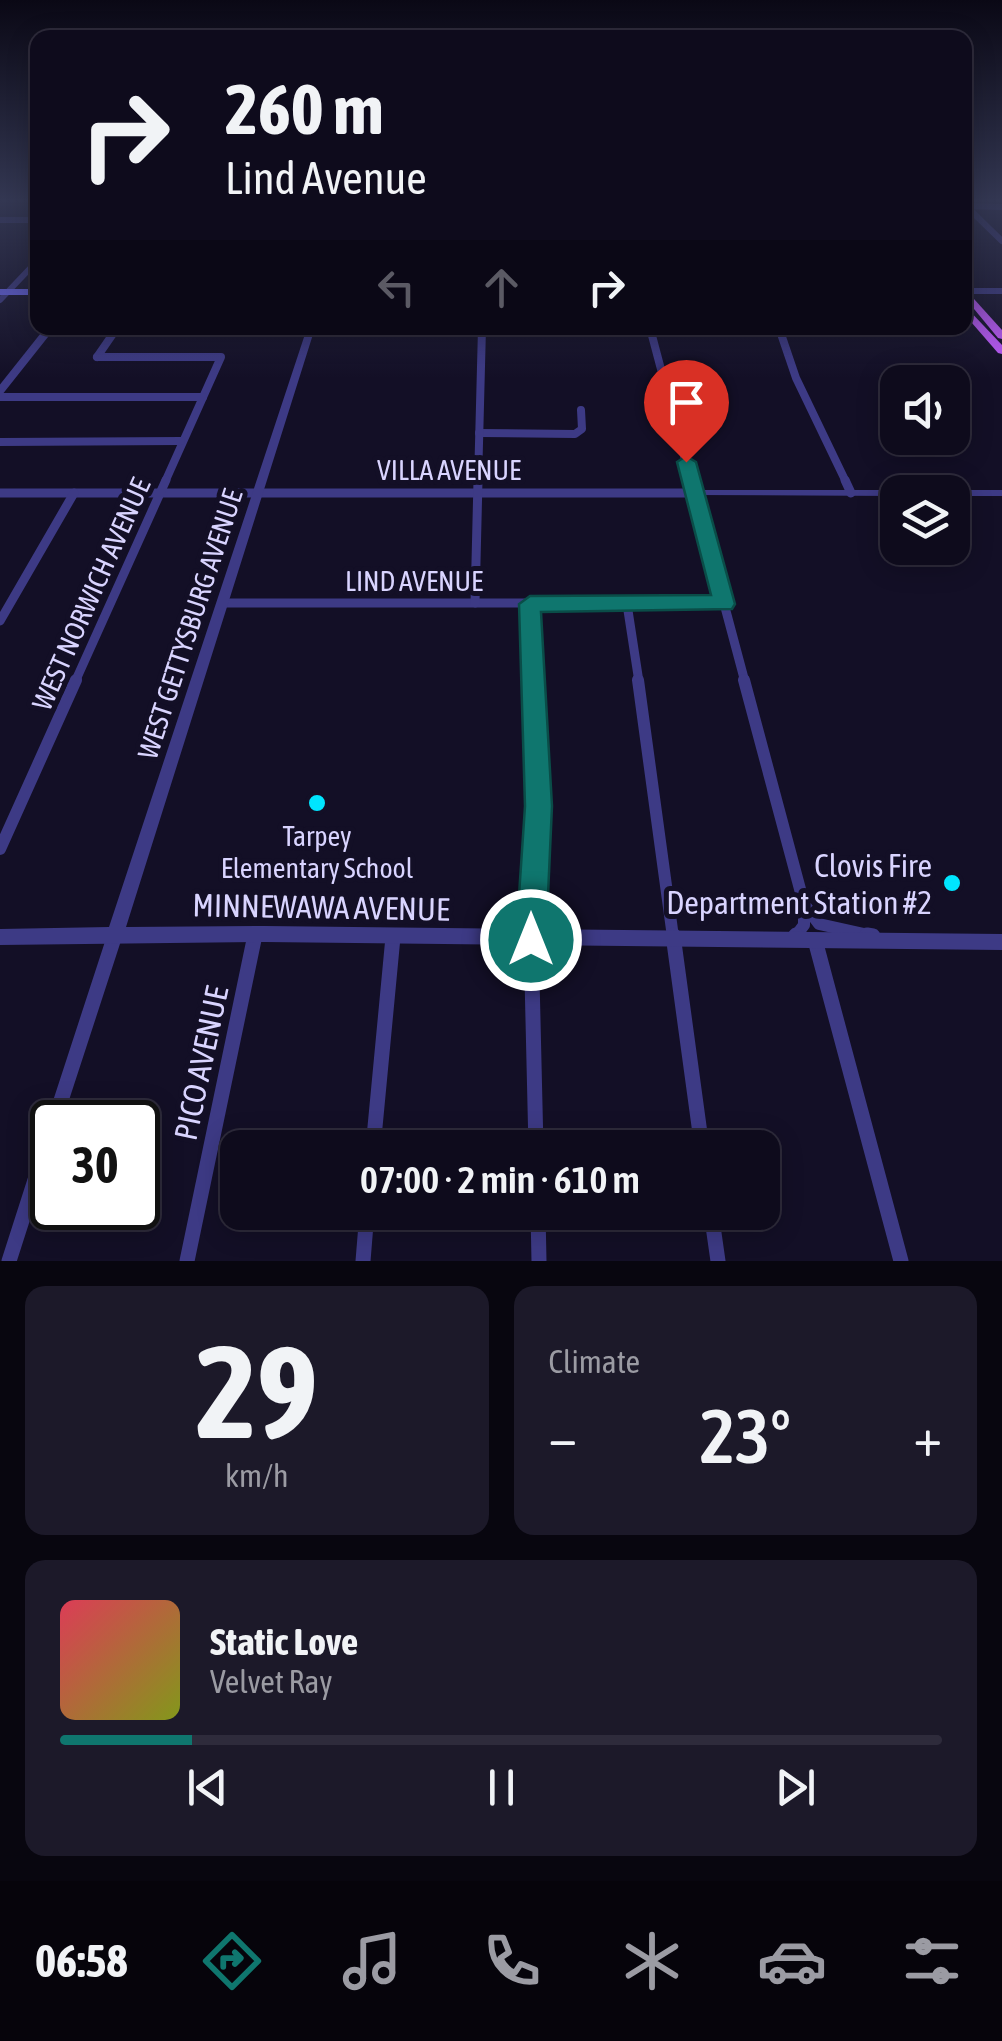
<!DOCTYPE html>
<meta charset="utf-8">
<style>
body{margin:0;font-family:"Asap Condensed",sans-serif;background:#1c1929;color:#f1f3f6;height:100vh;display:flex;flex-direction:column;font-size:38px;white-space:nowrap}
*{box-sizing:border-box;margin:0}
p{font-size:32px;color:#9b9ba3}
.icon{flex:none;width:55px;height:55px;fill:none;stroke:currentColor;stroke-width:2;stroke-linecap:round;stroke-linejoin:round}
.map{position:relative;height:1261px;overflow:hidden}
.side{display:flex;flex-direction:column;gap:25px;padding:25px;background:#08060f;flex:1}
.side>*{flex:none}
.banner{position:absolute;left:30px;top:30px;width:942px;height:305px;border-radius:20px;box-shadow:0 5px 25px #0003,0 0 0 2px #2e2b3b;background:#0e0b1c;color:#f1f3f6;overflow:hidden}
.controls{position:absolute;left:880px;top:365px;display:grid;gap:20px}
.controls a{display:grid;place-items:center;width:90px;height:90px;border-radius:20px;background:#0e0b1c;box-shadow:0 5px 25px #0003,0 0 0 2px #2e2b3b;font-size:50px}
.speed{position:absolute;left:30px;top:1100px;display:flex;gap:20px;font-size:50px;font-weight:700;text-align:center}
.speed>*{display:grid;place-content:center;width:130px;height:130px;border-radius:50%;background:#0e0b1c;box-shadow:0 5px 25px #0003,0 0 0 2px #2e2b3b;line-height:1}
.speed .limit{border:5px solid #111;border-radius:15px;background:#fff;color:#111}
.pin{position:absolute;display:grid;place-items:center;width:85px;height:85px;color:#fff;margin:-102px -42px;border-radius:50% 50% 50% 0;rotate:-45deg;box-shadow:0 0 10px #0007}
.pin .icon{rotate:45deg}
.me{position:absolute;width:110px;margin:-55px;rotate:0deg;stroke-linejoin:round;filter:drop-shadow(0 0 8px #0008)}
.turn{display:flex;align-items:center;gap:35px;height:210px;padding:0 30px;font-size:45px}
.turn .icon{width:130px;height:130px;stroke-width:2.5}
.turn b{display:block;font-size:70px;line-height:85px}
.lanes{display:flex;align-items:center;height:95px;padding:0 30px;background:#0003;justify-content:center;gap:50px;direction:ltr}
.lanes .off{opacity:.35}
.big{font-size:75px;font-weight:600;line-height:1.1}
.side .card{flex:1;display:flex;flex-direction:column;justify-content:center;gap:15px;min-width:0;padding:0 35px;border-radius:20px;background:#1c1929}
.side .dial{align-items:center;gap:0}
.dial b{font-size:130px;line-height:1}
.song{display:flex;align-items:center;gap:30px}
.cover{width:120px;height:120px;border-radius:15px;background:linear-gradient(135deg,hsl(350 70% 55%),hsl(70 70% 35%))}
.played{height:10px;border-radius:5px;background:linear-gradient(90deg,#0f766e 15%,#2e2b3b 15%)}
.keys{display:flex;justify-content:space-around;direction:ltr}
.heat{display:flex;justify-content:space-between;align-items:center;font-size:55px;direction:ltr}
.side .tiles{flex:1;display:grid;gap:25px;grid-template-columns:1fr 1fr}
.card:last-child{grid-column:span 2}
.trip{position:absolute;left:220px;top:1130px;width:560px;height:100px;border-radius:20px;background:#0e0b1c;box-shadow:0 5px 25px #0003,0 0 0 2px #2e2b3b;font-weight:600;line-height:100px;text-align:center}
.tab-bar{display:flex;height:160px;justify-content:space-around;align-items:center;background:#06040b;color:#9b9ba3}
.tab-bar .icon{width:70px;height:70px}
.tab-bar .current{color:#0f766e}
.tab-bar b{font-size:45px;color:#f1f3f6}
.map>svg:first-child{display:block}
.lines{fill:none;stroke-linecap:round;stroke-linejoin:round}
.minor-far4{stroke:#3d3a85;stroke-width:6}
.minor-far3{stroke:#3d3a85;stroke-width:8}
.minor-far2{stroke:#3d3a85;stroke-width:9}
.minor-far1{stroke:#3d3a85;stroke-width:12}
.minor{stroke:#3d3a85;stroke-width:15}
.tertiary{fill:#3d3a85;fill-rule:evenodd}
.secondary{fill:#6f6bff;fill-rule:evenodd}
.primary{fill:#c25bff;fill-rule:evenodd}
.route{fill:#0f766e;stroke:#0a4d48;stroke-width:2.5}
.poi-dot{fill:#00e5ff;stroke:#130f26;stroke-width:4}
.labels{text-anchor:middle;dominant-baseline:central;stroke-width:10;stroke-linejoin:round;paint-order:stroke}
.street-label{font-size:28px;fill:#d9d4ff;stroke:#130f26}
.poi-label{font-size:28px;fill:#d9d4ff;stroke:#130f26}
.near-poi-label{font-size:32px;fill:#d9d4ff;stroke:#130f26;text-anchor:end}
.near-street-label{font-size:32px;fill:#d9d4ff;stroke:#130f26}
</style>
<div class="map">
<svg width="1002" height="1261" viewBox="0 0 1002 1261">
<rect width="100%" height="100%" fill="#130f26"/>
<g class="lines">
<g class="minor-far4">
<path d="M965,205L1002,241"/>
<path d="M965,206L1002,207"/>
<path d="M0,220H38"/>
<path d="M965,291H1002"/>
<path d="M0,300L38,260"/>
</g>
<g class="minor-far3">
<path d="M650,328L691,482"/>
<path d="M779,328L796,378L846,482"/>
<path d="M97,357L117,328"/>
<path d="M97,357H221L165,482"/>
<path d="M0,391L50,328"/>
<path d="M0,397H203"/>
<path d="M479,433L575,434L582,429L581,410"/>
<path d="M0,442L181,441"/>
<path d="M478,482L482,328"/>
</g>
<g class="minor-far2">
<path d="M691,480L745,682"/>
<path d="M845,480L851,493"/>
<path d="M0,493H695"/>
<path d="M223,603H724"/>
<path d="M475,603L478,480"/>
<path d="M530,604L533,682"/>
<path d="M627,604L639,682"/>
<path d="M0,621L74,493"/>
<path d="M75,682L166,480"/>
</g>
<g class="minor-far1">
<path d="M638,680L673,937"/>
<path d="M744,680L804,904L819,924L873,936"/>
<path d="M0,849L76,680"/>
<path d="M531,937L539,806L533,680"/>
<path d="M795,937L804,925V905"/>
</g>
<g class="minor">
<path d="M531,935L536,1148"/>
<path d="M673,935L702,1148"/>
<path d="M867,935L873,936"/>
<path d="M793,939L796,935"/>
<path d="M815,940L901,1261"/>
<path d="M54,1122L115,935"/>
<path d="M373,1148L393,937"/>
<path d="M538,1212L539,1261"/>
<path d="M711,1212L718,1261"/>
<path d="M9,1261L52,1127"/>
<path d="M187,1261L255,935"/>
<path d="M363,1261L367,1212"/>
</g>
<g class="tertiary">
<path d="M307,328H315L126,927L265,926L1002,934V950L265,942L0,945V929L109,927Z"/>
<path d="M695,490H898L903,492H898V496L691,495V491Z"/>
<path d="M952,490H1002V496H952V492H947Z"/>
</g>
<rect class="secondary" x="0" y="289" width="38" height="6"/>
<g class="primary">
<path d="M965,289L1002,330V339L998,338L965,298Z"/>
<path d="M965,306L1002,345V354L998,353L965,315Z"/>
</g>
</g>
<linearGradient id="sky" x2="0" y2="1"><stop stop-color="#0a0815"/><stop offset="0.53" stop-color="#333752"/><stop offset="1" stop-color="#333752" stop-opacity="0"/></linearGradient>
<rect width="1002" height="378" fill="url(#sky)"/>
<path class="route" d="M686,456L696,462L735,604L732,609L541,612L552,806L546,940L542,951L531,955L520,951L516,940L525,806L519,604L530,596L711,595L677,462Z"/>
<g class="poi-dot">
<circle cx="317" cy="803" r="10"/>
<circle cx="952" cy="883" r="10"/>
</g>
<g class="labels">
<g class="street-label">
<text x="449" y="470">VILLA AVENUE</text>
<text x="414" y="581">LIND AVENUE</text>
<text transform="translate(91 594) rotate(-66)">WEST NORWICH AVENUE</text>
<text transform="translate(190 624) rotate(-72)">WEST GETTYSBURG AVENUE</text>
</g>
<g class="poi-label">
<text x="317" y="836">Tarpey<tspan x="317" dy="32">Elementary School</tspan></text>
</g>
<g class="near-poi-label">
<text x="932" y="865">Clovis Fire<tspan x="932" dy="37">Department Station #2</tspan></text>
</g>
<g class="near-street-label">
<text transform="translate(321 907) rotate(1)">MINNEWAWA AVENUE</text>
<text transform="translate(201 1063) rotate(-78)">PICO AVENUE</text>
</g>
</g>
</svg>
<div class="controls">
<a><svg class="icon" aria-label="sound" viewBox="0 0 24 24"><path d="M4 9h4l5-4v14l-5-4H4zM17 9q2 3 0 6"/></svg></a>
<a><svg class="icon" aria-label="layers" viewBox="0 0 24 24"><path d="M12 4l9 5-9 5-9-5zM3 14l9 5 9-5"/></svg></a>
</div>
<div class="speed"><div class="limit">30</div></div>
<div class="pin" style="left:686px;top:462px;background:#d93025"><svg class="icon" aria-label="arrive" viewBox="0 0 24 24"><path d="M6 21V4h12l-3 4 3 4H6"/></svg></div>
<svg class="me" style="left:531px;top:940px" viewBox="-20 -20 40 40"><circle r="17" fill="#0f766e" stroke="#fff" stroke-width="3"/><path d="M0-11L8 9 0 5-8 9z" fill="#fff"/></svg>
<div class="trip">07:00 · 2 min · 610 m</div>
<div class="banner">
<div class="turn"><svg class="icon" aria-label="right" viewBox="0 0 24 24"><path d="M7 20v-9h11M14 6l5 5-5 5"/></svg><div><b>260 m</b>Lind Avenue</div></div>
<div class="lanes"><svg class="icon off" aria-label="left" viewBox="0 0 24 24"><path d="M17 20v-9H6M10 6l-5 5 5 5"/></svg><svg class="icon off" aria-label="ahead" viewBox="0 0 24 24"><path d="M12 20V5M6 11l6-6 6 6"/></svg><svg class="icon" aria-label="right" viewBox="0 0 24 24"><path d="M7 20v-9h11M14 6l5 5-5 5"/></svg></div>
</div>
</div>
<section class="side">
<div class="tiles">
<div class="card dial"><b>29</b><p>km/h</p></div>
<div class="card"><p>Climate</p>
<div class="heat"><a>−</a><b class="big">23°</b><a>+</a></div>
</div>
<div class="card">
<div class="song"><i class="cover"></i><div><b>Static Love</b><p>Velvet Ray</p></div></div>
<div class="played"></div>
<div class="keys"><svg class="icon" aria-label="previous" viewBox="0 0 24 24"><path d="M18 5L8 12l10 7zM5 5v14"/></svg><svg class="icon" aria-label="pause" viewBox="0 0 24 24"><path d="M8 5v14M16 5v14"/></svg><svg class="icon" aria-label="next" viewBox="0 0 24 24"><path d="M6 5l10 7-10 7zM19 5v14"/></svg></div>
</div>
</div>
</section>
<nav class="tab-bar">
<b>06:58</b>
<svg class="icon current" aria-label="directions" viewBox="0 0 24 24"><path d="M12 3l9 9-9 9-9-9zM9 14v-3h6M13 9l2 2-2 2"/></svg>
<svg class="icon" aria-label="music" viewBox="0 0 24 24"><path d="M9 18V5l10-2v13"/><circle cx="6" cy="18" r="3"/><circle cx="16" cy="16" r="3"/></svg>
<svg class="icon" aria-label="phone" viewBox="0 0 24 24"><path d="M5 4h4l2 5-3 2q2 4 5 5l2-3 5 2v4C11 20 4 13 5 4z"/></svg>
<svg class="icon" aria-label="climate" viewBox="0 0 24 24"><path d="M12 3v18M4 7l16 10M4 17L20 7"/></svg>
<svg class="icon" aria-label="car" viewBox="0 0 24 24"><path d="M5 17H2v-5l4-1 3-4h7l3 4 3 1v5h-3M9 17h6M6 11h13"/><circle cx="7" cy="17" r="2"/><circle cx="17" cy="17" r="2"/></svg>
<svg class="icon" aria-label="filters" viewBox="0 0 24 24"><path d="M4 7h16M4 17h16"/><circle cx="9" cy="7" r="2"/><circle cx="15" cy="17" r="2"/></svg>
</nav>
